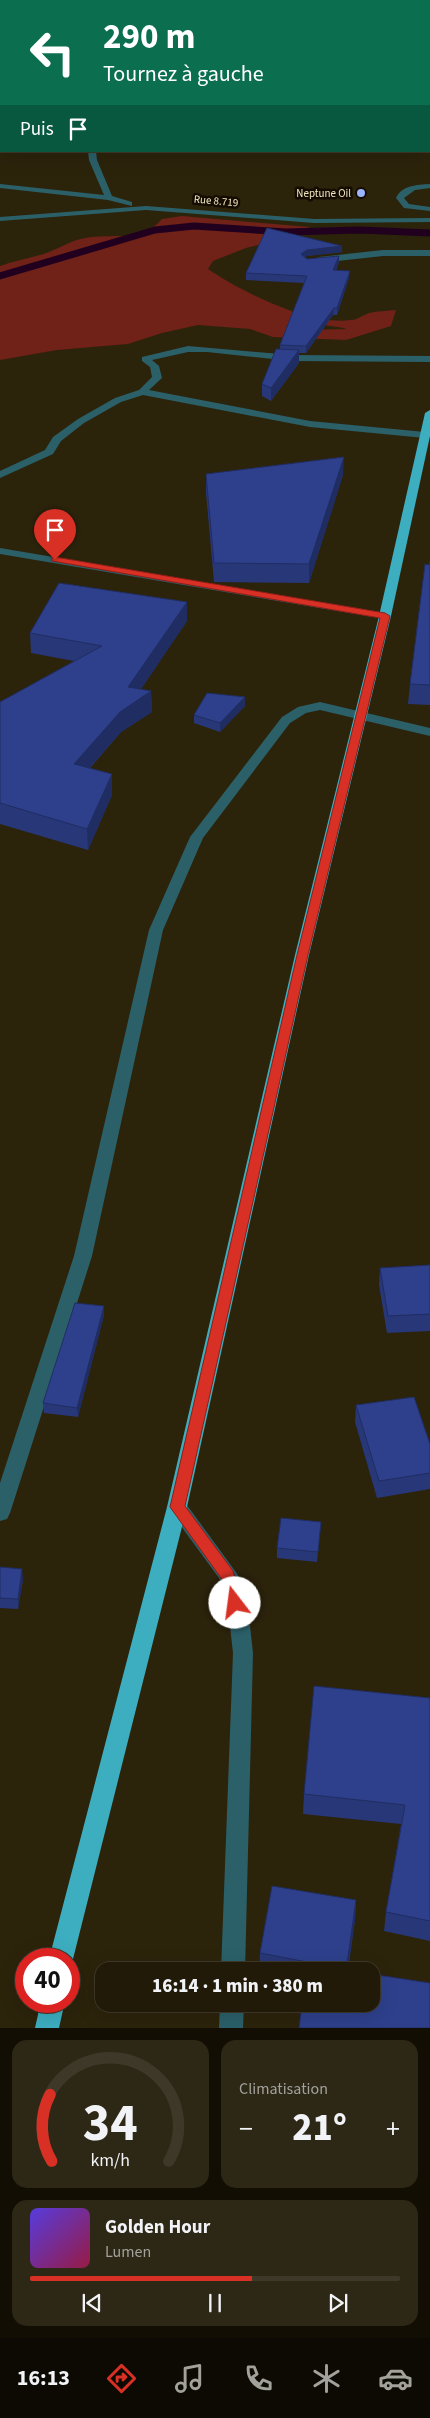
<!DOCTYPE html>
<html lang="fr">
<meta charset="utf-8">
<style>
body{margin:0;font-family:"Source Sans 3",sans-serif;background:#2d2716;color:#f1f3f6;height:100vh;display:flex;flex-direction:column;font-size:19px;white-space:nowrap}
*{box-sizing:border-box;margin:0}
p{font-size:16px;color:#a2a19c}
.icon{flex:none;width:28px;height:28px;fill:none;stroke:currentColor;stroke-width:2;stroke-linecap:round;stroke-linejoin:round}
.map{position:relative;height:2028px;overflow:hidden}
.side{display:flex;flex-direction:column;gap:12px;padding:12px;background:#120e04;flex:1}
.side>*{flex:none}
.hud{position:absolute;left:0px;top:0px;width:430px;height:152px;box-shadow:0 5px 20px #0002,0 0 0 1px #3e3829;background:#0b6e4f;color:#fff;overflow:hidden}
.speed{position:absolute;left:15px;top:1948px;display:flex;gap:10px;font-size:25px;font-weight:700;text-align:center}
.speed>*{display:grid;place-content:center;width:65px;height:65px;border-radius:50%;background:#211a08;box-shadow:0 5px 20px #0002,0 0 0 1px #3e3829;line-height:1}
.speed .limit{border:8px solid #d22;background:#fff;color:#111}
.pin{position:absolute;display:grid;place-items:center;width:42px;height:42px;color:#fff;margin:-51px -21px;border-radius:50% 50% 50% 0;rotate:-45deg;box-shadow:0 0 5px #0007}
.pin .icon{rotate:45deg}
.me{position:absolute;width:55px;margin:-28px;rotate:345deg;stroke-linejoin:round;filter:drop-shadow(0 0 4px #0008)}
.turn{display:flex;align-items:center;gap:18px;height:105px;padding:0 20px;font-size:22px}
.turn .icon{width:65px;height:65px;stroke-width:2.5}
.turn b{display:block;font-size:35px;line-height:42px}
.then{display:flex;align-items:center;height:48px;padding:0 20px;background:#0003;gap:10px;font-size:19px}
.big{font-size:38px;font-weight:800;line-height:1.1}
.side .tile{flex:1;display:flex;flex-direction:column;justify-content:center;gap:8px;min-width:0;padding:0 18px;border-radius:15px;background:#2d2716}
.side .dial{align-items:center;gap:0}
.dial svg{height:130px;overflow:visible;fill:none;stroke:#3e3829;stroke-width:7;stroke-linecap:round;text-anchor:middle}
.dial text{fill:#f1f3f6;stroke:none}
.song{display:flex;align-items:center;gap:15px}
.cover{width:60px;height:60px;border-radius:8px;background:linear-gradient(135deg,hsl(250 70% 55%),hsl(340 70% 35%))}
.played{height:5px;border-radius:2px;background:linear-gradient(90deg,#d93025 60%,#3e3829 60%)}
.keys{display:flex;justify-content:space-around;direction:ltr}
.heat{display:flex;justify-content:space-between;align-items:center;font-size:28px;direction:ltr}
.side .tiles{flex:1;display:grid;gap:12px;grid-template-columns:1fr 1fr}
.tile:last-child{grid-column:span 2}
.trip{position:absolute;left:95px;top:1962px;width:285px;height:50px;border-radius:15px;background:#211a08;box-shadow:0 5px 20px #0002,0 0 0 1px #3e3829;font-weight:800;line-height:50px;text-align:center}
.menu{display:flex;height:80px;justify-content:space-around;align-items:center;background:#0d0a03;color:#a2a19c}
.menu .icon{width:35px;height:35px}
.menu .selected{color:#d93025}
.menu b{font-size:22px;color:#f1f3f6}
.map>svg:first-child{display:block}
.green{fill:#702118;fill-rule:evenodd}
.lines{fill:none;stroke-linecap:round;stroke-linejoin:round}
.stream{stroke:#21001f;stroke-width:7}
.minor{fill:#2b6069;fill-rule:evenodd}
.highway{fill:#3caec0;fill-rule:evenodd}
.wall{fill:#283778}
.shaded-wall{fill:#202d62}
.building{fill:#2e408c;stroke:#202d62}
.route{fill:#d93025;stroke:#8d1f18}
.poi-dot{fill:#9cb4fd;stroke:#140c00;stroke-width:2}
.labels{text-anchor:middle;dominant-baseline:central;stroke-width:5;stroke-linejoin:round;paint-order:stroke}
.far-poi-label{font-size:11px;fill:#f3e6c1;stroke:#140c00;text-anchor:end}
.far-street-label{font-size:11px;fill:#f3e6c1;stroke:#140c00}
</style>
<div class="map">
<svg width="430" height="2028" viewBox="0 0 430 2028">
<rect width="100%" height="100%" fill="#2c230b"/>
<path class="green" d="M182,216L309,227L307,233L246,248L213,261L208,269C242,292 310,326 351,320C357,320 363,315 369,313C377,311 387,311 396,310L391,326L346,340L273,337L250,329L198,325L162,333L128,344L57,350L0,360V266C16,260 33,258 49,252C61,247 73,240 85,238C112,233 142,243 162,219ZM296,321L344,328L346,329L307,330L286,327L288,324Z"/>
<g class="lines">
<path class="stream" d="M0,276L155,230L194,226L286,232L360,230L430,233"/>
<g class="minor">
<path d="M210,0H216L217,1H211Z"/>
<rect x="429" y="47" width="1" height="4"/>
<rect x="429" y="74" width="1" height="4"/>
<rect x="429" y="85" width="1" height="4"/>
<path d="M88,151H96L97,160L112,196L132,202V206L108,200L0,188V184L104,195L89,160Z"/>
<path d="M430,184V188L415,190L404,198L409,204L430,207V211L404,208L396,198C402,185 417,185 430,184Z"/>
<path d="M146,206L314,219L430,218V222L314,223L146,210L0,221V217Z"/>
<path d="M383,250H430V256H383L319,263L315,260L319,257Z"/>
<path d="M188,346L292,355L430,356V362L292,361L207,352H188L152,360L159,366L162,378L149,390L310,421L425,432L430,435L425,438L310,427L143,395L121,402L84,423L61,441L53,454L0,478V471L45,450L53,437L78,419L115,398L139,390L152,377L150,367L142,361V357Z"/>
<path d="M0,548L385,613L391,616L385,619L0,554Z"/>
<path d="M320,702L430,728V736L320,710L306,713L290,723L203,838L163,930L92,1256L10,1513L7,1519L0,1521V1483L74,1256L149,930L190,837L282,717L298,707Z"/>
<path d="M177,1499L184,1501L238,1575L249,1617L253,1653L245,1971H221L233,1653L229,1617L219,1578L167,1507L170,1501Z"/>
<path d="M220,2004H244L243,2028H219Z"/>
</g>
<g class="highway">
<path d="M430,410V436L391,616L309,955L187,1507L73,1959L69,1967V1959H49L167,1507L295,955L379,616L425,413Z"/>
<path d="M41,2001H65L59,2028H35Z"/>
</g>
</g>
<g class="wall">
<path d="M1,4V109H0V5Z"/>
<path d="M1,110V123H0V113Z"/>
<path d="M267,228L342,252L307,256L305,257L307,259L339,262L336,271L349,278L337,315H333L306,353H299V363L271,401L262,396V384L280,349V345L304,283L246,280V273Z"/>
<path d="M206,474L343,475L309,583L214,582L206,493Z"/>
<path d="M430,561V705L408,704L410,684Z"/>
<path d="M187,602V621L141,689L151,691L152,712L121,732L90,768L112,795L88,850L0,824V702L74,661L31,653L30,633Z"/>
<path d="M245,706L220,732L194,723V715Z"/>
<path d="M430,1265V1331L387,1333L379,1285L380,1268Z"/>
<path d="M104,1306V1315L78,1417L44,1413L43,1403Z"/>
<path d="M356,1405L430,1444V1489L377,1498L355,1422Z"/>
<path d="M321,1522L317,1562L277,1558V1548Z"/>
<path d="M0,1567L23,1579L18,1609L0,1608Z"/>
<path d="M430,1698V1941L384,1931L386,1912L401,1824L303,1814L304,1794Z"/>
<path d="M356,1900L355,1920L348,1971H350H259L260,1953Z"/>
</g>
<g class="shaded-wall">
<path d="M342,246V252L307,256L301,261V254L307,250Z"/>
<path d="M339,256V262L333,277V270Z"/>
<path d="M350,271L349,278L337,315V308Z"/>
<path d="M334,308L333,315L306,353V346Z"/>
<path d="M299,350V363L271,401V388Z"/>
<path d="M344,457L343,475L309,583V564Z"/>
<path d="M187,602V621L130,705L151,691L152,712L121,732L75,784L74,764Z"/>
<path d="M245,697V706L220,732V723Z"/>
<path d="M112,774V795L88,850L87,829Z"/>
<path d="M104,1306V1315L78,1417L77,1408Z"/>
<path d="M22,1569L23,1579L18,1609V1599Z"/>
<path d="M356,1900L355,1920L347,1971H346Z"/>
</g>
<g class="building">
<rect x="2" y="0" width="175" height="1"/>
<path d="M1,4V101H0V5Z"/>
<path d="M267,228L342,246L307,250L301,254L307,259L339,256L333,270L350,271L337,308H334L306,346L280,345L307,276L246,273Z"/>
<path d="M276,349L299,350L271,388L262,384Z"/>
<path d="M344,457L309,564L214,563L206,474Z"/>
<path d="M430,561V685L410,684L425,564L429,565Z"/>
<path d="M59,583L187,602L128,687L151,691L120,712L74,764L112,774L87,829L0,803V702L102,646L30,633Z"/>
<path d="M207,693L245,697L220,723L194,715Z"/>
<path d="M430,1265V1314L388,1316L380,1268Z"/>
<path d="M75,1303L104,1306L77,1408L43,1403Z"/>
<path d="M414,1397L430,1444V1473L379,1481L356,1405Z"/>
<path d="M281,1518L321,1522L318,1552L277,1548Z"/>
<path d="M0,1567L22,1569L18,1599L0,1598Z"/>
<path d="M314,1686L430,1698V1921L386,1912L405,1805L304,1794Z"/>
<path d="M272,1886L356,1900L346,1971H350H306L307,1962L260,1953Z"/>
<path d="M371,1974L430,1983V2028H299L302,2004H371Z"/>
</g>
<path class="route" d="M55,557L385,613L390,616L308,955L185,1506L233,1571L242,1603L240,1608L235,1609L229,1608L221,1578L170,1507L297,955L380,618L52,561V558Z"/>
<circle class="poi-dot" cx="361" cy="193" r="5"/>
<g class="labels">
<g class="far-poi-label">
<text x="351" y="193">Neptune Oil</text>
</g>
<g class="far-street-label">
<text transform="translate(216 201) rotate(5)">Rue 8.719</text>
</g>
</g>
</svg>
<div class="speed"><div class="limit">40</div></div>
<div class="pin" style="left:55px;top:560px;background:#d93025"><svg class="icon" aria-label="arrive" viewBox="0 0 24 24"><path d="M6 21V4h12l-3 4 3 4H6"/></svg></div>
<svg class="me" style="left:235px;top:1603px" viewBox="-20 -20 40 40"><circle r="19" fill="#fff"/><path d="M0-13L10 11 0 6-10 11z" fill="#d93025"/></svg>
<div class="trip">16:14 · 1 min · 380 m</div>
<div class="hud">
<div class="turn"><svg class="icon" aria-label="left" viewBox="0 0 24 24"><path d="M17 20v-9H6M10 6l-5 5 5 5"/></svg><div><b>290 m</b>Tournez à gauche</div></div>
<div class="then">Puis<svg class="icon" aria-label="arrive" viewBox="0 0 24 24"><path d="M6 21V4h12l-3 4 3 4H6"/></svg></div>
</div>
</div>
<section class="side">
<div class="tiles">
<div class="tile dial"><svg viewBox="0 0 100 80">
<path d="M14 69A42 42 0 1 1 86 69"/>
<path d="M14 69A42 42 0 0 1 13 28" stroke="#d93025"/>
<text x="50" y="56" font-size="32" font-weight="700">34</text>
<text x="50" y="72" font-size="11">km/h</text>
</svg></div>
<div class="tile"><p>Climatisation</p>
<div class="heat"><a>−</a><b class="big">21°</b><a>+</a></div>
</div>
<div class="tile">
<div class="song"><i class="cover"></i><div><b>Golden Hour</b><p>Lumen</p></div></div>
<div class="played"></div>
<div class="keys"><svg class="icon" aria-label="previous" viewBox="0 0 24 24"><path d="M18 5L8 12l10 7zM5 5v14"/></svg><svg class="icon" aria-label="pause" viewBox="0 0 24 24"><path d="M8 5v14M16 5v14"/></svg><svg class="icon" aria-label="next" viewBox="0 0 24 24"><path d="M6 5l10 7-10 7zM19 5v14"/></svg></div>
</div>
</div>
</section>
<nav class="menu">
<b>16:13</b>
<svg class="icon selected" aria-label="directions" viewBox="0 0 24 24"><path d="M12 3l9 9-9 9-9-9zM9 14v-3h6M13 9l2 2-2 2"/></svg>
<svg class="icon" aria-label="music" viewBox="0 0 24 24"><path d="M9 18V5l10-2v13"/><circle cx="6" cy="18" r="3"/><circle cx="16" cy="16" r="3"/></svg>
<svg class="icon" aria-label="phone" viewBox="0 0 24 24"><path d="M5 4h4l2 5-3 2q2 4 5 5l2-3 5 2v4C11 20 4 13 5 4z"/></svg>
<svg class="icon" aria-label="climate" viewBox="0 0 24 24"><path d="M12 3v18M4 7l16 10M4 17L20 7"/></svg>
<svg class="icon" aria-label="car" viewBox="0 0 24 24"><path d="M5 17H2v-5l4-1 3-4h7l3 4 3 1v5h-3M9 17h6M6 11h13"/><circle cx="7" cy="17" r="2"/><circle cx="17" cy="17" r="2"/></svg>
</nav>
